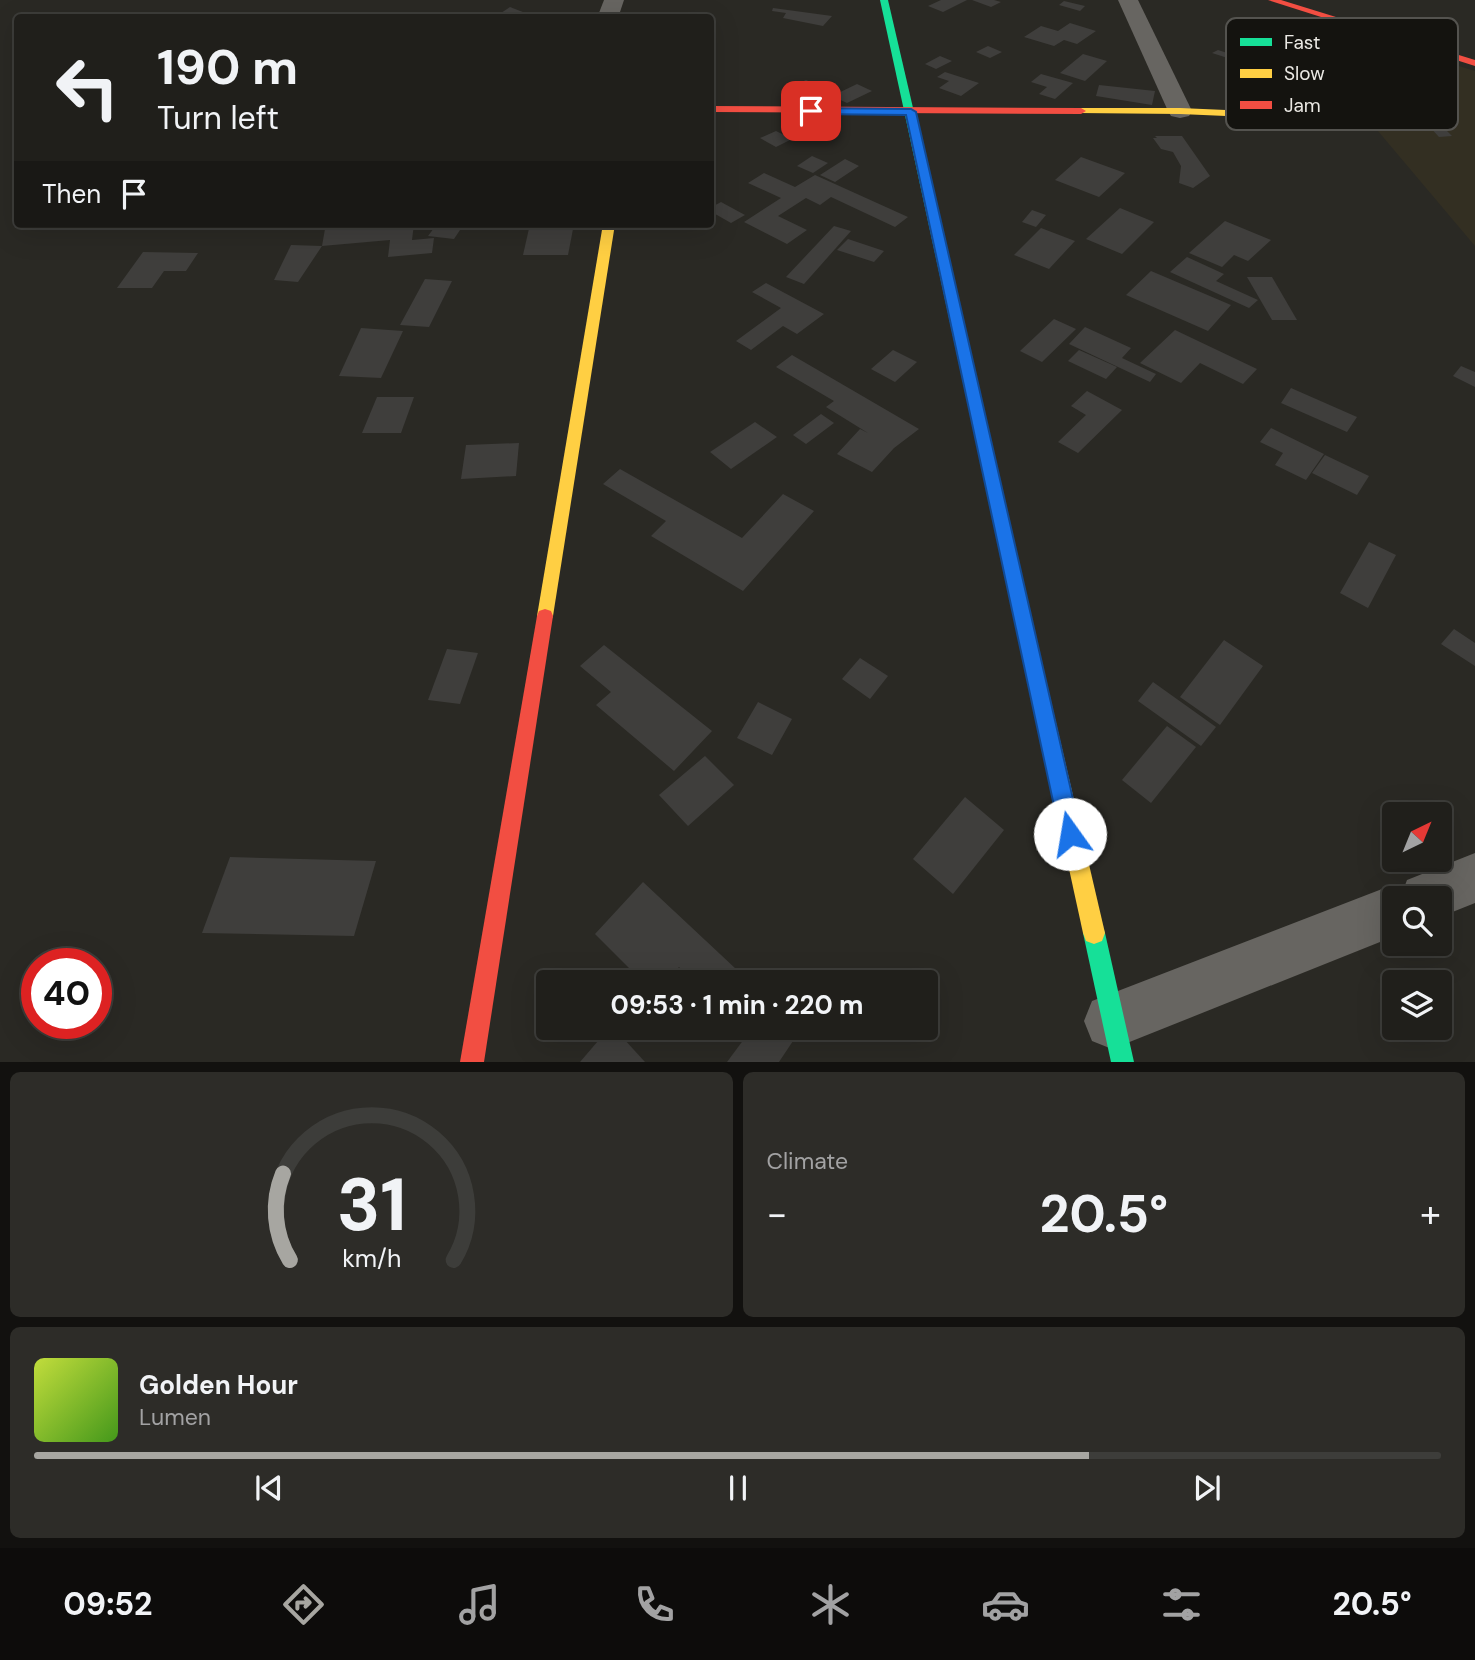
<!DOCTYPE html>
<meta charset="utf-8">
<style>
body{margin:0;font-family:"DM Sans",sans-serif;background:#2d2c28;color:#f1f3f6;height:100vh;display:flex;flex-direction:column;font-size:26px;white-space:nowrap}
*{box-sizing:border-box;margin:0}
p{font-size:23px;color:#a2a2a3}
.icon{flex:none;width:38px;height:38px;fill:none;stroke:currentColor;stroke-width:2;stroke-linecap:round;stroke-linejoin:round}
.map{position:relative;height:1062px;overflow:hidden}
.sheet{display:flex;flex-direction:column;gap:10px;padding:10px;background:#12110f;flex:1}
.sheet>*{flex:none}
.banner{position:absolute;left:14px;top:14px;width:700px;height:214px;border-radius:7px;box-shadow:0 7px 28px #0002,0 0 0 2px #3d3d3a;background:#201f1b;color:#f1f3f6;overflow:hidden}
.needle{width:46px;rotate:43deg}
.fabs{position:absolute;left:1382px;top:802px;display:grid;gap:14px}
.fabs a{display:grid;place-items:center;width:70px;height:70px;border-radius:7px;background:#201f1b;box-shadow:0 7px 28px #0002,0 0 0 2px #3d3d3a;font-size:35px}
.speed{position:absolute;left:21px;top:948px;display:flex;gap:14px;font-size:35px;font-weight:700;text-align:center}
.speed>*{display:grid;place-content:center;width:91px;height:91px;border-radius:50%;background:#201f1b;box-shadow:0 7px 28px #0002,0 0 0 2px #3d3d3a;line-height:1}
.speed .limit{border:10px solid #d22;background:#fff;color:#111}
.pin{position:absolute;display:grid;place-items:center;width:60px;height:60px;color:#fff;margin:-30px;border-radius:14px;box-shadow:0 4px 10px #0006}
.me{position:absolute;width:77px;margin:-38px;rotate:347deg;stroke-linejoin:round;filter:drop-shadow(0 0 5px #0008)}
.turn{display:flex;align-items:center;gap:24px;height:147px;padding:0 28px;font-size:32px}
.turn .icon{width:91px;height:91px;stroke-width:2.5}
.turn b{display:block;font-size:49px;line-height:60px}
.then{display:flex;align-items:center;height:66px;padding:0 28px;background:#0003;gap:14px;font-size:26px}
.big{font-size:52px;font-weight:700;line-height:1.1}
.sheet .widget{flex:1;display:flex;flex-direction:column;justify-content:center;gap:10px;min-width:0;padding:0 24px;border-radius:10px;background:#2d2c28}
.sheet .dial{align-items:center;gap:0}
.dial svg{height:182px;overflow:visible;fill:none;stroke:#3d3d3a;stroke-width:7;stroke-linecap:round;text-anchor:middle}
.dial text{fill:#f1f3f6;stroke:none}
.song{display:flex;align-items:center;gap:21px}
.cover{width:84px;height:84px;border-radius:10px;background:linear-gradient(135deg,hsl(70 70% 55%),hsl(100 70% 35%))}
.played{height:7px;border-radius:4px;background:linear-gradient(90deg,#a7a6a1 75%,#3d3d3a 75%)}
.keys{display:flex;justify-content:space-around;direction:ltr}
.heat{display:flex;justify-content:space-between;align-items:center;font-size:38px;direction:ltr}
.sheet .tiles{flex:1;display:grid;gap:10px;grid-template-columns:1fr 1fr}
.widget:last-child{grid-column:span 2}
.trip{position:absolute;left:536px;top:970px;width:402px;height:70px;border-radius:7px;background:#201f1b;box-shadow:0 7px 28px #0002,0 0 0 2px #3d3d3a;font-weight:700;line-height:70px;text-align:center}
.tabs{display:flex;height:112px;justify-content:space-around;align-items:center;background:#0d0c0b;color:#a2a2a3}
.tabs .icon{width:49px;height:49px}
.tabs .current{color:#a7a6a1}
.tabs b{font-size:32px;color:#f1f3f6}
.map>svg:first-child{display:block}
.built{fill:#332f22}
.building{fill:#3f3e3c}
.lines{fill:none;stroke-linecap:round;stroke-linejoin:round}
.street{fill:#676561;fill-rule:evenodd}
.fast{fill:#16e098;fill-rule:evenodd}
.slow{fill:#ffcf43;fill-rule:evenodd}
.jam{fill:#f24e42;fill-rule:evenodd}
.route{fill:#1a73e8;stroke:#114b97;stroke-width:2}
.key{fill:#14130f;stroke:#54534f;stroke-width:2}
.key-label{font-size:19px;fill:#ebe9e4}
</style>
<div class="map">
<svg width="1475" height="1062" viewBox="0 0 1475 1062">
<rect width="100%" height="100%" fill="#2a2924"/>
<path class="built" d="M1366,37L1475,71V246L1329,73Z"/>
<g class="building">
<path d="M941,0H967L943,12L928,6Z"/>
<path d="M972,0H994L1001,2L991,7Z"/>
<path d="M1064,1L1085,6L1080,11L1059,5Z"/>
<path d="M510,7L528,14L523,18H515L501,13Z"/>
<path d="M773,8L832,16L823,26L783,18L786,13L772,11Z"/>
<path d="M1070,23L1096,31L1077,44L1064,40L1054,46L1024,37L1041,26L1058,31Z"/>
<path d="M988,46L1002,52L990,58L976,52Z"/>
<path d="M1218,50L1243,58L1237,61L1212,53Z"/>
<path d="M1083,54L1107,61L1085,81L1060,73Z"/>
<path d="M940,56L952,61L936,69L925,64Z"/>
<path d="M1368,60L1406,65L1433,73L1458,82L1457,91L1382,80Z"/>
<path d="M945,72L979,83L961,96L939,88L949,81L937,77Z"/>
<path d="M1041,74L1073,83L1055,99L1039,94L1047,87L1031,82Z"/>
<path d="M806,80L829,90L817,96L794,85Z"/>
<path d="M857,84L872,91L847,103L832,96Z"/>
<path d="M1099,85L1155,91L1152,105L1096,96Z"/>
<path d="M1429,113L1452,136L1439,137L1418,114Z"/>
<path d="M776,131L792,139L776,147L760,138Z"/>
<path d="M1155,136H1182L1210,176L1193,188L1179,183L1181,166L1173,152L1161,149L1153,138H1157Z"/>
<path d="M812,156L828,163L813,173L797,166Z"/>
<path d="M1081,157L1125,173L1099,197L1055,180Z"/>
<path d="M845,159L859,166L835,182L820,175Z"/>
<path d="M764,173L795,187L815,175L908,217L895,227L831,197L820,205L806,198L778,216L807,230L787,244L744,222L781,198L748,183Z"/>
<path d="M721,202L745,215L731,223L710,211V208Z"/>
<path d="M1120,208L1154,222L1122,254L1086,239Z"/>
<path d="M1032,210L1046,215L1036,227L1022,222Z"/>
<path d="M1225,221L1271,240L1248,261L1234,255L1222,267L1189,253Z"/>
<path d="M387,224H414L412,240L434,238L432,253L388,257L390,240L322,246L325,229Z"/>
<path d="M437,224H464L454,239L428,236Z"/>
<path d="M530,224H574L568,255H523Z"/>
<path d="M834,226L851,231L804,284L786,277Z"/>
<path d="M1041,228L1075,241L1049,269L1014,255Z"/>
<path d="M848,239L884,251L874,262L837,250Z"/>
<path d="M291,245L322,246L298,282L274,280Z"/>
<path d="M143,252L198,253L186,271H164L152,288H117Z"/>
<path d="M1187,257L1224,274L1216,281L1258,300L1249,308L1170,272Z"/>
<path d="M1151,271L1231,305L1208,331L1126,295Z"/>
<path d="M1247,277H1272L1297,320H1272Z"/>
<path d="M425,279L452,281L429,327L400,325Z"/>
<path d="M766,283L824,314L797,334L783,326L751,350L736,341L781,308L752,292Z"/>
<path d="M1054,319L1076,329L1042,362L1020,351Z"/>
<path d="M1085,327L1131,348L1122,358L1156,374L1150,382L1069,344Z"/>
<path d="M361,328L403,331L381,378L339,376Z"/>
<path d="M1175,330L1257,369L1243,384L1200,363L1181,383L1140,363Z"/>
<path d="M893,350L917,362L895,382L871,369Z"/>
<path d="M1079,350L1117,367L1106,379L1068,361Z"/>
<path d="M792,355L919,429L894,448L872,472L837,454L860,429L868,433L826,407L834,401L776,367Z"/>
<path d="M1461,366L1475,372V387L1453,376Z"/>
<path d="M1291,388L1357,417L1347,432L1281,403Z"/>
<path d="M1087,391L1122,410L1078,453L1058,442L1086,415L1071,406Z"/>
<path d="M377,397H414L401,433H362Z"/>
<path d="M821,414L834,423L806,444L793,435Z"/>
<path d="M755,422L777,437L731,469L710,452Z"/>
<path d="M1271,428L1324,454L1306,480L1275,465L1283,453L1260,442Z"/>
<path d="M519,443L516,476L461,479L466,445Z"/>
<path d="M1325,455L1369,476L1357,495L1312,473Z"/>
<path d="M620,469L742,538L783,494L814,511L743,591L651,536L666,521L603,484Z"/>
<path d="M1369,542L1396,555L1368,608L1340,593Z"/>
<path d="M1454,629L1475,643V666L1441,644Z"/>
<path d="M1224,640L1263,666L1220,725L1180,697Z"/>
<path d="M604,645L712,731L674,771L596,705L611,692L580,666Z"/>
<path d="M447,649L478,653L460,704L428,700Z"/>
<path d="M860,658L888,676L870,699L842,679Z"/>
<path d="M1153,682L1216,727L1201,746L1138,701Z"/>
<path d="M758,702L792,719L772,755L737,738Z"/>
<path d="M1167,726L1196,747L1151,803L1122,780Z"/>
<path d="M705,756L734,785L688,826L659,795Z"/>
<path d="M965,797L1004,830L953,894L913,859Z"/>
<path d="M230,857L376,861L354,936L202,933Z"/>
<path d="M643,882L736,969L726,982H694L679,967L666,982H643L595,934Z"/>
<path d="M610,1027H613L645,1062H580Z"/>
<path d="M753,1027H778L793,1041L779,1062H727Z"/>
</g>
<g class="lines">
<g class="street">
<path d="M604,0H624L618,18H597Z"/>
<path d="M1118,0H1138L1192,111L1189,116L1180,118L1171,116L1168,111Z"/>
<path d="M1475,853V903L1440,917V898H1395V936L1112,1049L1092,1041L1084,1021L1092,1001L1395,884L1404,888L1407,880Z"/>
</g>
<g class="fast">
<path d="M880,0H888L983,410L976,415L969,410Z"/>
<path d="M1094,922L1102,925L1105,933L1134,1062H1111L1083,933L1086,925Z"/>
</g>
<g class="slow">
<path d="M1081,108H1180L1393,117L1398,120L1393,123L1180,114L1078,113V109Z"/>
<path d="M603,224H615L553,616L551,621L545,623L539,621L537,616Z"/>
<path d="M976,405L983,410L1105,933L1102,941L1094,944L1086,941L1083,933L969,410Z"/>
</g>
<g class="jam">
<path d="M1268,0H1281L1475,60V66Z"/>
<path d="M710,106L1081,108L1086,111L1081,114L710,112Z"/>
<path d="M545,609L551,611L553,616L484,1062H460L537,616L539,611Z"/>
</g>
</g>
<path class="route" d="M807,108L911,109L916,112L1081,834L1078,841L1070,844L1063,841L1060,834L906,115L811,114L807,113Z"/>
<rect x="1226" y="18" width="232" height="112" rx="10" class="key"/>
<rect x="1240" y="38" width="32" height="8" fill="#16e098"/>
<rect x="1240" y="69" width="32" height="9" fill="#ffcf43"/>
<rect x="1240" y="101" width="32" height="8" fill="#f24e42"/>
<g class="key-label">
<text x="1284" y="49">Fast</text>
<text x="1284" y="80">Slow</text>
<text x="1284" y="112">Jam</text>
</g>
</svg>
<div class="fabs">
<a><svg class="needle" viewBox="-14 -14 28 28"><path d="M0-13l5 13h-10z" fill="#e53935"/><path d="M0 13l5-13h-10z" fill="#a2a2a3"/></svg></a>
<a><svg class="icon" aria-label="search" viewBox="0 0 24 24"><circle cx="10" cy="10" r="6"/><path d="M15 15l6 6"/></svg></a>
<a><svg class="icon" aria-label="layers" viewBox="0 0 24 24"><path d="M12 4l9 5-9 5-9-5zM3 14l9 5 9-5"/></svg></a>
</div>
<div class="speed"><div class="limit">40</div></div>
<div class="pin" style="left:811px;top:111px;background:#d93025"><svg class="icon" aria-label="arrive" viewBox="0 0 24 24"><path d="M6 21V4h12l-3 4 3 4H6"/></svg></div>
<svg class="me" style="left:1070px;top:834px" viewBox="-20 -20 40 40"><circle r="19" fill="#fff"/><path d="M0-13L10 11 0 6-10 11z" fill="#1a73e8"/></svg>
<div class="trip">09:53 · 1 min · 220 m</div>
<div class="banner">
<div class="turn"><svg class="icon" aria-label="left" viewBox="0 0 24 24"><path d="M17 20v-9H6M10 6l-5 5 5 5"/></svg><div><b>190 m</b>Turn left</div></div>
<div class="then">Then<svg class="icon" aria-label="arrive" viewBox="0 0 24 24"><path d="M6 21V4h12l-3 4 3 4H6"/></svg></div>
</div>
</div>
<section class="sheet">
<div class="tiles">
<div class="widget dial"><svg viewBox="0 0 100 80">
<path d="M14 69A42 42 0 1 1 86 69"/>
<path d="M14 69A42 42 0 0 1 11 31" stroke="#a7a6a1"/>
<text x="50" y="56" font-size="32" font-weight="700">31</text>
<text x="50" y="72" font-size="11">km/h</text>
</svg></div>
<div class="widget"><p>Climate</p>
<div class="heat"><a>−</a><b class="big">20.5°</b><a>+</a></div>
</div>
<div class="widget">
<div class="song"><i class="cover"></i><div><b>Golden Hour</b><p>Lumen</p></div></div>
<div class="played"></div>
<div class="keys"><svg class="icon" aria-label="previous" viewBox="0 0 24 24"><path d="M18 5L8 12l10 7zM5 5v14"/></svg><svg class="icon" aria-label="pause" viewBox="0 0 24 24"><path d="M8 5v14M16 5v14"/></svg><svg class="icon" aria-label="next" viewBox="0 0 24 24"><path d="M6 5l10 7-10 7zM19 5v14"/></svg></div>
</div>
</div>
</section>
<nav class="tabs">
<b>09:52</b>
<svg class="icon current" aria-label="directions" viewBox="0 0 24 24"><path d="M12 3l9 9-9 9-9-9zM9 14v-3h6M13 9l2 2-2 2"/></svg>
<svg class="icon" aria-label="music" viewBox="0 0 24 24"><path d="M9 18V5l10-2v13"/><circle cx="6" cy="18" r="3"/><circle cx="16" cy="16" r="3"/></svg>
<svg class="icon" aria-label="phone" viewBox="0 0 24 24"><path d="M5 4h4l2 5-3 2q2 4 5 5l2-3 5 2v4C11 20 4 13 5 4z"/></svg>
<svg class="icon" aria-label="climate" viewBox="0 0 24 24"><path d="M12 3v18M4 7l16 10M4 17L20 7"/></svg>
<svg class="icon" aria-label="car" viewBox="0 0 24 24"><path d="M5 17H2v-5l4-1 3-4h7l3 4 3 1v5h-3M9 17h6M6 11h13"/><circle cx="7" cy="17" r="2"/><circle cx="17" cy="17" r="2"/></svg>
<svg class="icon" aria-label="filters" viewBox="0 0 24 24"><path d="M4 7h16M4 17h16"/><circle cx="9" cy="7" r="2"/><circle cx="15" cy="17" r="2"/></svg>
<b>20.5°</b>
</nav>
